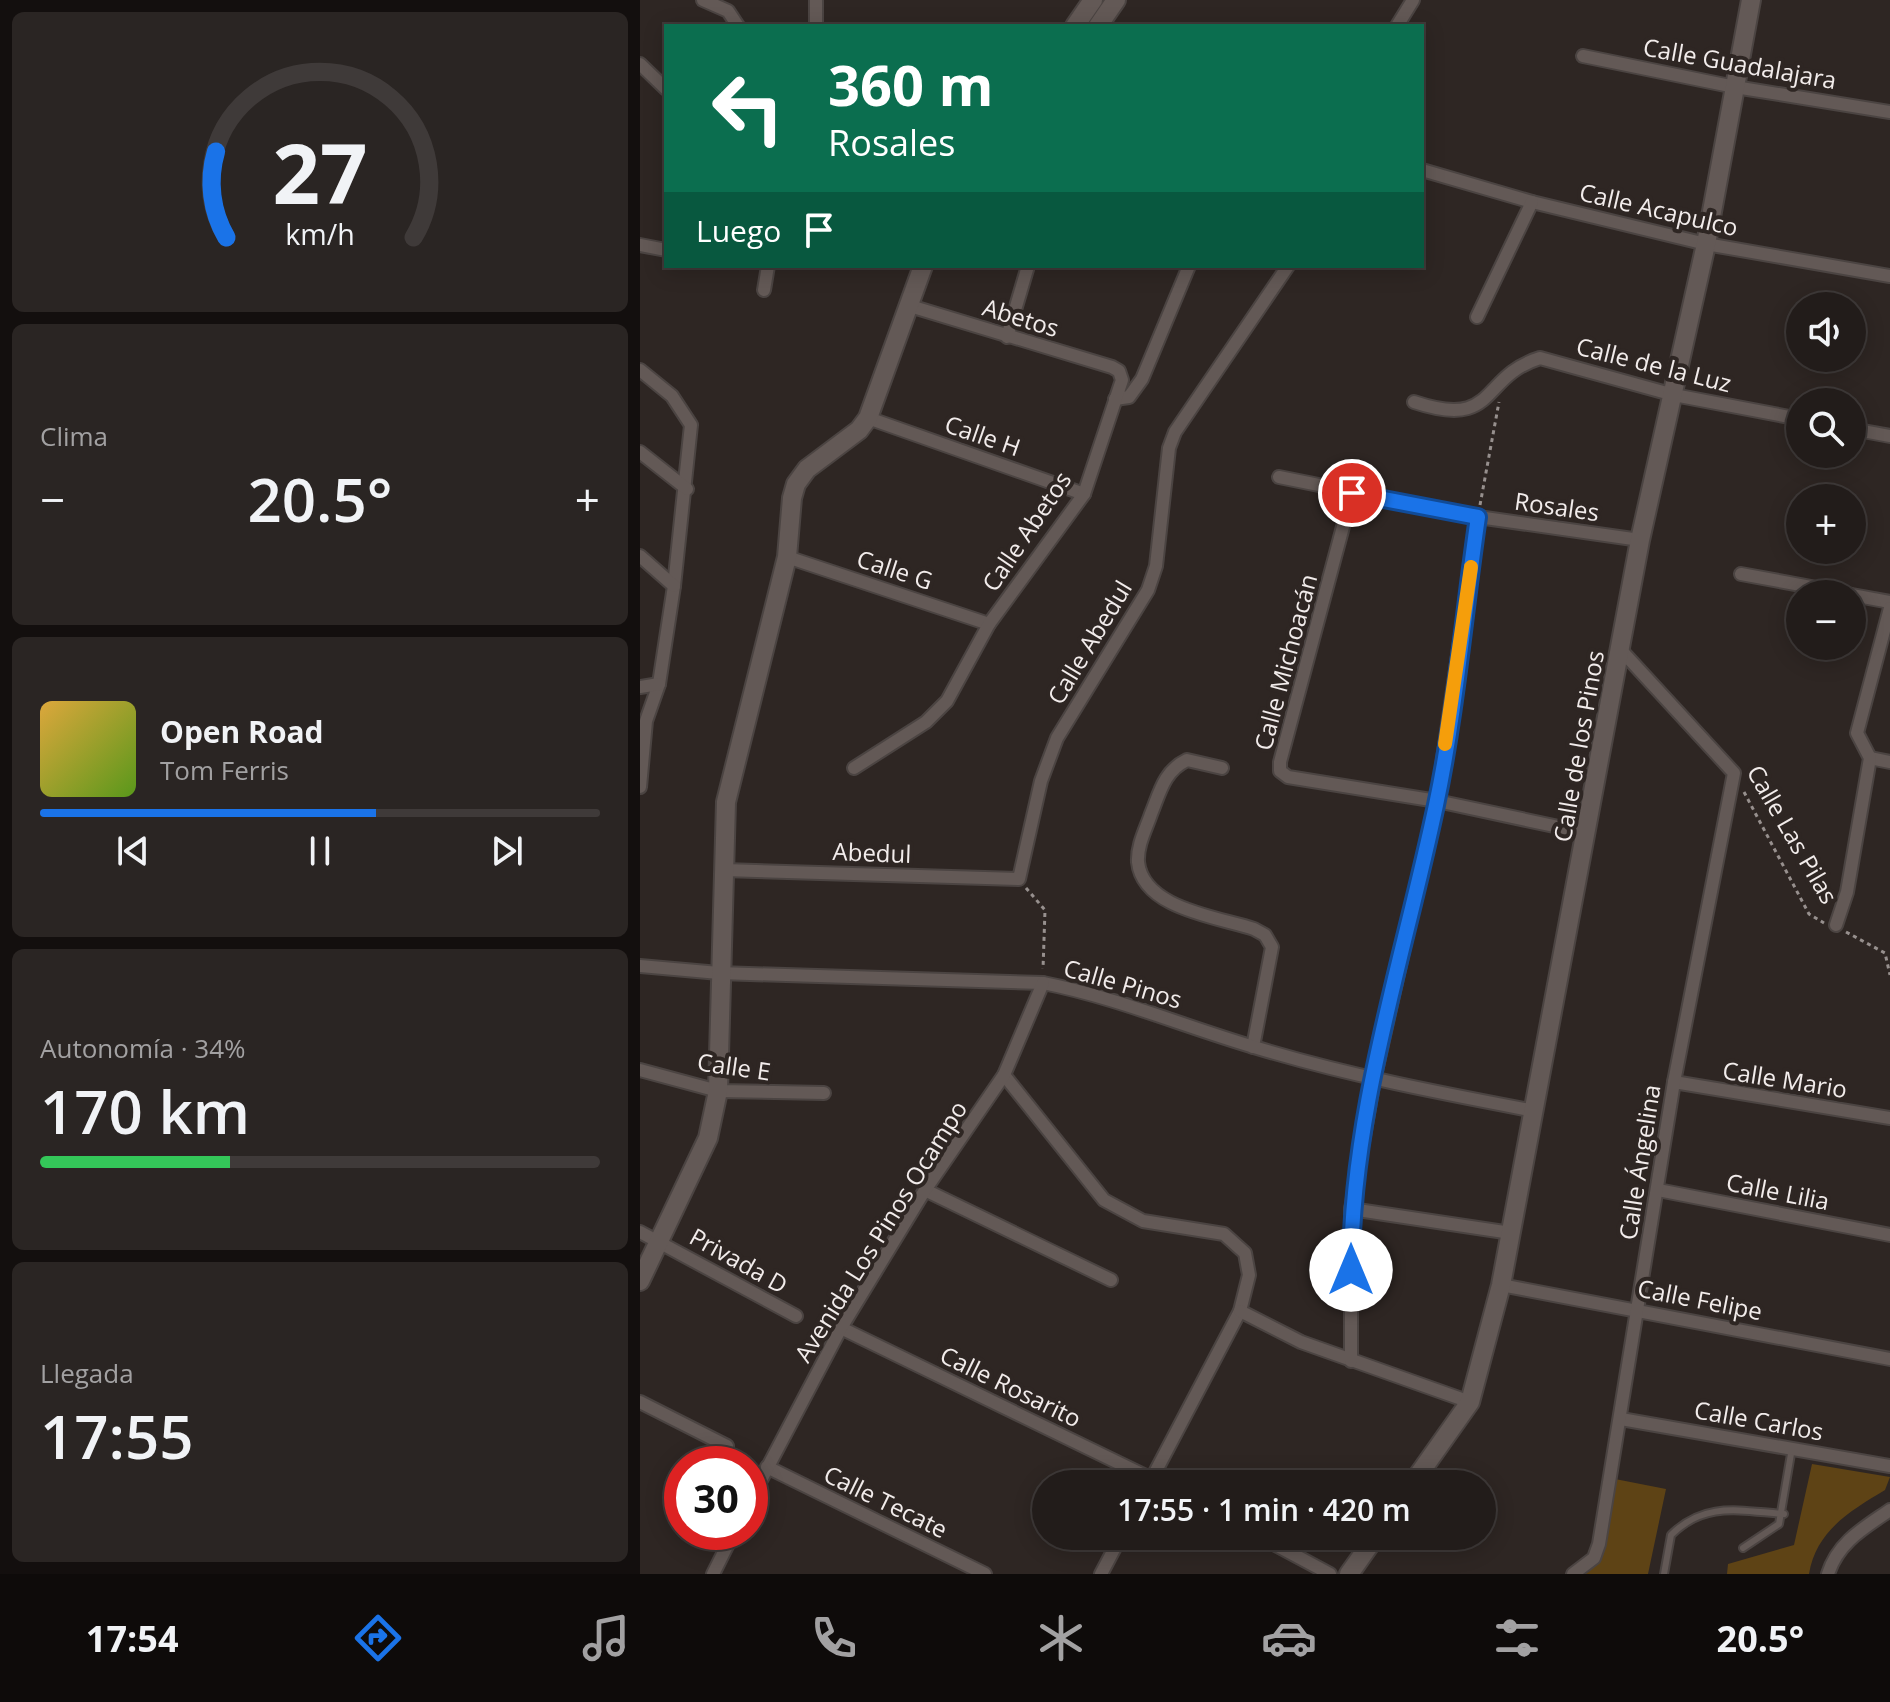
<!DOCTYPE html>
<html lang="es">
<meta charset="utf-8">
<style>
body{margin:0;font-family:"Open Sans",sans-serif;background:#2a2523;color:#f1f3f6;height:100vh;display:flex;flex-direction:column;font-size:30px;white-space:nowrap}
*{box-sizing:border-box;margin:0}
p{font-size:26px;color:#a2a1a2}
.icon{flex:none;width:44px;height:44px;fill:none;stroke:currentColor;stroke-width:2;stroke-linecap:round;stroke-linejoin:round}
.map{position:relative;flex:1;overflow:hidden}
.side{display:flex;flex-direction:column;gap:12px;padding:12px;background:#130f0e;width:640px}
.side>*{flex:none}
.top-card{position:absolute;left:24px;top:24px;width:760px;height:244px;border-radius:0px;box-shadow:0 4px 20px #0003,0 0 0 2px #3f3a39;background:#0b6e4f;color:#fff;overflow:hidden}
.controls{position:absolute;left:1146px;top:292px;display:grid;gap:16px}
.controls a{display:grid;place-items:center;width:80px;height:80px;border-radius:50%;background:#221c1a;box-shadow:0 4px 20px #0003,0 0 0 2px #3f3a39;font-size:40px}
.speed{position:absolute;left:24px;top:1446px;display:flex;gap:16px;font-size:40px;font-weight:700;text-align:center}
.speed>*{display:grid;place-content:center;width:104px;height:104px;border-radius:50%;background:#221c1a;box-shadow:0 4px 20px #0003,0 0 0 2px #3f3a39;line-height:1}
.speed .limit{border:12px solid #d22;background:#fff;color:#111}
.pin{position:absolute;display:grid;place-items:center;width:68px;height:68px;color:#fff;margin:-34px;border:4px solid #fff;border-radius:50%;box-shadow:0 2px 8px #0007}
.me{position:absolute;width:88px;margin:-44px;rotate:0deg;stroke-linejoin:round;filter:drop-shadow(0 0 6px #0008)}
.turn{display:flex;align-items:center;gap:28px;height:168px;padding:0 32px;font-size:36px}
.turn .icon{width:104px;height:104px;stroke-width:2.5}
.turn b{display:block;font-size:56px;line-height:68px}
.then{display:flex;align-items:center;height:76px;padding:0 32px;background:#0003;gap:16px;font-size:30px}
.big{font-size:60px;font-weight:600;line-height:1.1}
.side .widget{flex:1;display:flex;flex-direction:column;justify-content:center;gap:12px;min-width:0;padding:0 28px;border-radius:12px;background:#2a2523}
.side .dial{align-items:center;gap:0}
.dial svg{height:208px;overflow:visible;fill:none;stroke:#3f3a39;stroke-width:7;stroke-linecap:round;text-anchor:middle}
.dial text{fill:#f1f3f6;stroke:none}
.song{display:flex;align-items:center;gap:24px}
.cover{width:96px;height:96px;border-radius:12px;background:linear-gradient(135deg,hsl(40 70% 55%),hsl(90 70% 35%))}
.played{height:8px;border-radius:4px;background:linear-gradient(90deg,#1a73e8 60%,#3f3a39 60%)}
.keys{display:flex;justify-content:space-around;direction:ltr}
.heat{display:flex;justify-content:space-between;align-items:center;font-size:44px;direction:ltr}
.charge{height:12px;border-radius:6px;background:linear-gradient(90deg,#34c759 34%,#3f3a39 0)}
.trip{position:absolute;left:392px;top:1470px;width:464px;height:80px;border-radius:40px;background:#221c1a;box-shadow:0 4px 20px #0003,0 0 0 2px #3f3a39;font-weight:600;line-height:80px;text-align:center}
.menu{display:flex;height:128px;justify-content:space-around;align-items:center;background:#0e0b0a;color:#a2a1a2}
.menu .icon{width:56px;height:56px}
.menu .current{color:#1a73e8}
.menu b{font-size:36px;color:#f1f3f6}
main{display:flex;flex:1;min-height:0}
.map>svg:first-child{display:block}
.green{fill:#5e4315}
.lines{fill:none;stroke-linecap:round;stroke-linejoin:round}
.lane-casing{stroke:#4b4442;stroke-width:10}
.street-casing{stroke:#4b4442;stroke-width:16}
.secondary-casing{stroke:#4b4442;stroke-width:22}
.path{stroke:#97908e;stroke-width:3;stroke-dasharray:4 4;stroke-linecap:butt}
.lane{stroke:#635956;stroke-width:6}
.street{stroke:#635956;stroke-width:12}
.secondary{stroke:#635956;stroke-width:18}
.route-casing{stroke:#114b97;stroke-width:20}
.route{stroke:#1a73e8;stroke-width:14}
.slow{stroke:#f59e0b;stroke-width:14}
.labels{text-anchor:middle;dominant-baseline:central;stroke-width:8;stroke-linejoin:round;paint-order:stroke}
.street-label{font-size:24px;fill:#f2eceb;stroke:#2e2623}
</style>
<main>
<section class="side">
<div class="widget dial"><svg viewBox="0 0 100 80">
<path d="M14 69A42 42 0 1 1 86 69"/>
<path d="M14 69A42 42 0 0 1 10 36" stroke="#1a73e8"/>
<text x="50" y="56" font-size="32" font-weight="700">27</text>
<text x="50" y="72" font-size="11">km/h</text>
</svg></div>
<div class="widget"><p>Clima</p>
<div class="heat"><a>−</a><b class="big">20.5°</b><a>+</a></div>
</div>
<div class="widget">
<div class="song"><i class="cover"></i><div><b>Open Road</b><p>Tom Ferris</p></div></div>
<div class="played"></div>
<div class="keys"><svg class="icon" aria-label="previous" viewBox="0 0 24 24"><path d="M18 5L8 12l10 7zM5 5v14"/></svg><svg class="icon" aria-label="pause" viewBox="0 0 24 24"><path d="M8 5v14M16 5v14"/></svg><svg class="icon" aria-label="next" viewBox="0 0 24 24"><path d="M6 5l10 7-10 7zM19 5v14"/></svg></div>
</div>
<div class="widget"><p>Autonomía · 34%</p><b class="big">170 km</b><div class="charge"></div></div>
<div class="widget"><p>Llegada</p><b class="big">17:55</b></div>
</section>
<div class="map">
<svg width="1250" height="1574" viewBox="0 0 1250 1574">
<rect width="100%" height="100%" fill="#2e2623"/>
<g class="green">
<path d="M1172,1464L1250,1477L1245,1490C1210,1511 1176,1531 1169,1574H1087L1088,1564L1154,1545Z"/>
<path d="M970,1478L1026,1489L1008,1574H945L943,1568L952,1559Z"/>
</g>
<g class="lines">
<defs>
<g id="lane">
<path d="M1103,1548L1139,1524L1152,1448"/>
<path d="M1024,1574L1031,1535C1065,1501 1100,1511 1144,1514"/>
</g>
<g id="street">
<path d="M63,0L88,11L98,26"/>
<path d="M176,26V0"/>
<path d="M757,26L773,0"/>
<path d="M943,56L1095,87L1250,112"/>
<path d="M0,64L26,89"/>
<path d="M782,170L892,202L1066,244L1250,276"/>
<path d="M0,245L26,250"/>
<path d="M124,290L128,266"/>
<path d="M837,317L892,202"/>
<path d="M367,337L388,266"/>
<path d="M0,370L32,396L51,425L34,586L19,684L6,721L0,787"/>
<path d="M475,399L489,397L502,379L549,266"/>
<path d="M774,402C858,430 839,377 900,358L1034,395L1160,419"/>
<path d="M228,418L444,494"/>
<path d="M1212,429L1250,436"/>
<path d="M0,452L47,489"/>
<path d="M639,477L838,517L1000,540"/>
<path d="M712,493L640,762V771L648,777L797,801L947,833"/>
<path d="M0,556L34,586"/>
<path d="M147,557L349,624"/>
<path d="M1101,574L1209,594"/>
<path d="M1212,595L1250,602"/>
<path d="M0,687L19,684"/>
<path d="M1230,758L1250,762"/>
<path d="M214,768L286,722L307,701L349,624L444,494L482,380L479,371L472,367L270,306"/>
<path d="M582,768L547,760C524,771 520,792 511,814C506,829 497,845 498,862C503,909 578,917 614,929L625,935L632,947L613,1047"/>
<path d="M84,870L379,879L401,781L417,738L508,590L516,566L529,448L535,432L648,266"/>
<path d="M1196,925L1207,892L1230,758L1217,733L1250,608"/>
<path d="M0,966L79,973L403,983C475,997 543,1026 614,1047C706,1075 800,1093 895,1111"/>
<path d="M0,1070L78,1091L184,1093"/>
<path d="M364,1075L464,1200L503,1221L584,1234L605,1253L609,1275L600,1311L509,1484"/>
<path d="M1034,1082L1250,1118"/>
<path d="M285,1190L471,1280"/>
<path d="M1018,1190L1250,1235"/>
<path d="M711,1209L871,1233"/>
<path d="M0,1232L156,1316"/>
<path d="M861,1285L1250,1359"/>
<path d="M600,1311L661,1342L830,1402"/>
<path d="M201,1328L522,1484"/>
<path d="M711,1361V1209L734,1080L797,801L838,517"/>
<path d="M0,1402L87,1446"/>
<path d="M981,1419L1250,1466"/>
<path d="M127,1467L345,1574"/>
<path d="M110,1501L201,1328L285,1190L364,1075L403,983"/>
<path d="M619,1536L690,1574"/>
<path d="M73,1574L94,1532"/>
<path d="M461,1574L481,1536"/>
<path d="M933,1574L954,1558L959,1544L1034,1082L1094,773L980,649"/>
<path d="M1188,1574C1198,1542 1224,1528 1250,1510"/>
</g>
<g id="secondary">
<path d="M435,26L453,0"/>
<path d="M458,26L476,0"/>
<path d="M0,1281L68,1138L78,1091L86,802L147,557L152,498L156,484L167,469L219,430L228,418L283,266"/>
<path d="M772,1484L830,1402L861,1285L1000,540L1066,244L1111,0"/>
<path d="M709,1574L736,1536"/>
</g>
</defs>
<use href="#lane" class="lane-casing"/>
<use href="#street" class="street-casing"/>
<use href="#secondary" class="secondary-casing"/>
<g class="path">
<path d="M840,505L859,402"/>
<path d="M1104,792L1169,914L1184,923"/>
<path d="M386,888L405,910L403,969"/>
<path d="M1206,932L1245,953L1250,975"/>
</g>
<use href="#lane" class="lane"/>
<use href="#street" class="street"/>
<use href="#secondary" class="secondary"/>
</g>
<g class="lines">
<defs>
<path id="route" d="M711,1270C711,1113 764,957 796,805C816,711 824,612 838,517L712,493"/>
</defs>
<use href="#route" class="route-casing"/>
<use href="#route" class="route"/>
<path class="slow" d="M805,744L831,567"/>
</g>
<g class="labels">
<g class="street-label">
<text transform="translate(1100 63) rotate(10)">Calle Guadalajara</text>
<text transform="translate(1019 209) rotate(13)">Calle Acapulco</text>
<text transform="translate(381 317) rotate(17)">Abetos</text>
<text transform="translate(1014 364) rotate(14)">Calle de la Luz</text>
<text transform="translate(343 435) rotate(19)">Calle H</text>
<text transform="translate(917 506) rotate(8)">Rosales</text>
<text transform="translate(386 531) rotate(-56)">Calle Abetos</text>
<text transform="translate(255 569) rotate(18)">Calle G</text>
<text transform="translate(449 642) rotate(-59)">Calle Abedul</text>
<text transform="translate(645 662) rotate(-75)">Calle Michoacán</text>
<text transform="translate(938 746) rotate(-80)">Calle de los Pinos</text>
<text transform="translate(1153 834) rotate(60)">Calle Las Pilas</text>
<text transform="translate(232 852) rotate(2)">Abedul</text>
<text transform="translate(483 983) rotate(16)">Calle Pinos</text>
<text transform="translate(94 1066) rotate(8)">Calle E</text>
<text transform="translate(1145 1079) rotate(9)">Calle Mario</text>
<text transform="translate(999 1162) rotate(-81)">Calle Ángelina</text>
<text transform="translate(1138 1191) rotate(11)">Calle Lilia</text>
<text transform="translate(240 1231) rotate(-58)">Avenida Los Pinos Ocampo</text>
<text transform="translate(99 1260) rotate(29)">Privada D</text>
<text transform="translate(1060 1299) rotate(11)">Calle Felipe</text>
<text transform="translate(371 1386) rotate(26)">Calle Rosarito</text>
<text transform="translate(1119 1420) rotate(10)">Calle Carlos</text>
<text transform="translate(246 1501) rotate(26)">Calle Tecate</text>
</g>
</g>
</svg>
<div class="controls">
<a><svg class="icon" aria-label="sound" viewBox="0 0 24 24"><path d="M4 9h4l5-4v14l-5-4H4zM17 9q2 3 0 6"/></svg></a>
<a><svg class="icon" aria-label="search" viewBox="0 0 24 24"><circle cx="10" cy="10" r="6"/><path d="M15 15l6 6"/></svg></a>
<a>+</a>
<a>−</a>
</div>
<div class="speed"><div class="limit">30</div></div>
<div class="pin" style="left:712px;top:493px;background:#d93025"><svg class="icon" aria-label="arrive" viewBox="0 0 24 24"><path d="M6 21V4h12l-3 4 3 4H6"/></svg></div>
<svg class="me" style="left:711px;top:1270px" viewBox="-20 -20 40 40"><circle r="19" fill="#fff"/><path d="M0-13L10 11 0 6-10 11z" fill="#1a73e8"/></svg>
<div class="trip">17:55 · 1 min · 420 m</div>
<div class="top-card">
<div class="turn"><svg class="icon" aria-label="left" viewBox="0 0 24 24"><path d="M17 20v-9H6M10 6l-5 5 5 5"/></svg><div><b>360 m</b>Rosales</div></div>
<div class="then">Luego<svg class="icon" aria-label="arrive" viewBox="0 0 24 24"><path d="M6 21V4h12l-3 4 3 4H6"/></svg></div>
</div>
</div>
</main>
<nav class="menu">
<b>17:54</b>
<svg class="icon current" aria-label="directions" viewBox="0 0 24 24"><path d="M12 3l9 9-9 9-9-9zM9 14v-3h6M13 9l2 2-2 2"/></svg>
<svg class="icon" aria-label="music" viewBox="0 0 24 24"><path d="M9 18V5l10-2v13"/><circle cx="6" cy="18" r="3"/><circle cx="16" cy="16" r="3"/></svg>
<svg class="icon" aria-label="phone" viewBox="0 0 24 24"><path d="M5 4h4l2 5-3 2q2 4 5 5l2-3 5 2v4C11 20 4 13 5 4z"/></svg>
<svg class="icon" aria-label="climate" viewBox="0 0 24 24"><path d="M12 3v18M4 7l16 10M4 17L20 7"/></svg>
<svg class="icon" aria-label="car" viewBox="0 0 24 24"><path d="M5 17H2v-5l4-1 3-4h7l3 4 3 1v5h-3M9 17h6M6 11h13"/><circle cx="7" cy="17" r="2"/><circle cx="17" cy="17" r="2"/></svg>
<svg class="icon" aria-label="filters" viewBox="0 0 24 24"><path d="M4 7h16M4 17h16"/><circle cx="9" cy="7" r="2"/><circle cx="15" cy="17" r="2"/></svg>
<b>20.5°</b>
</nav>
